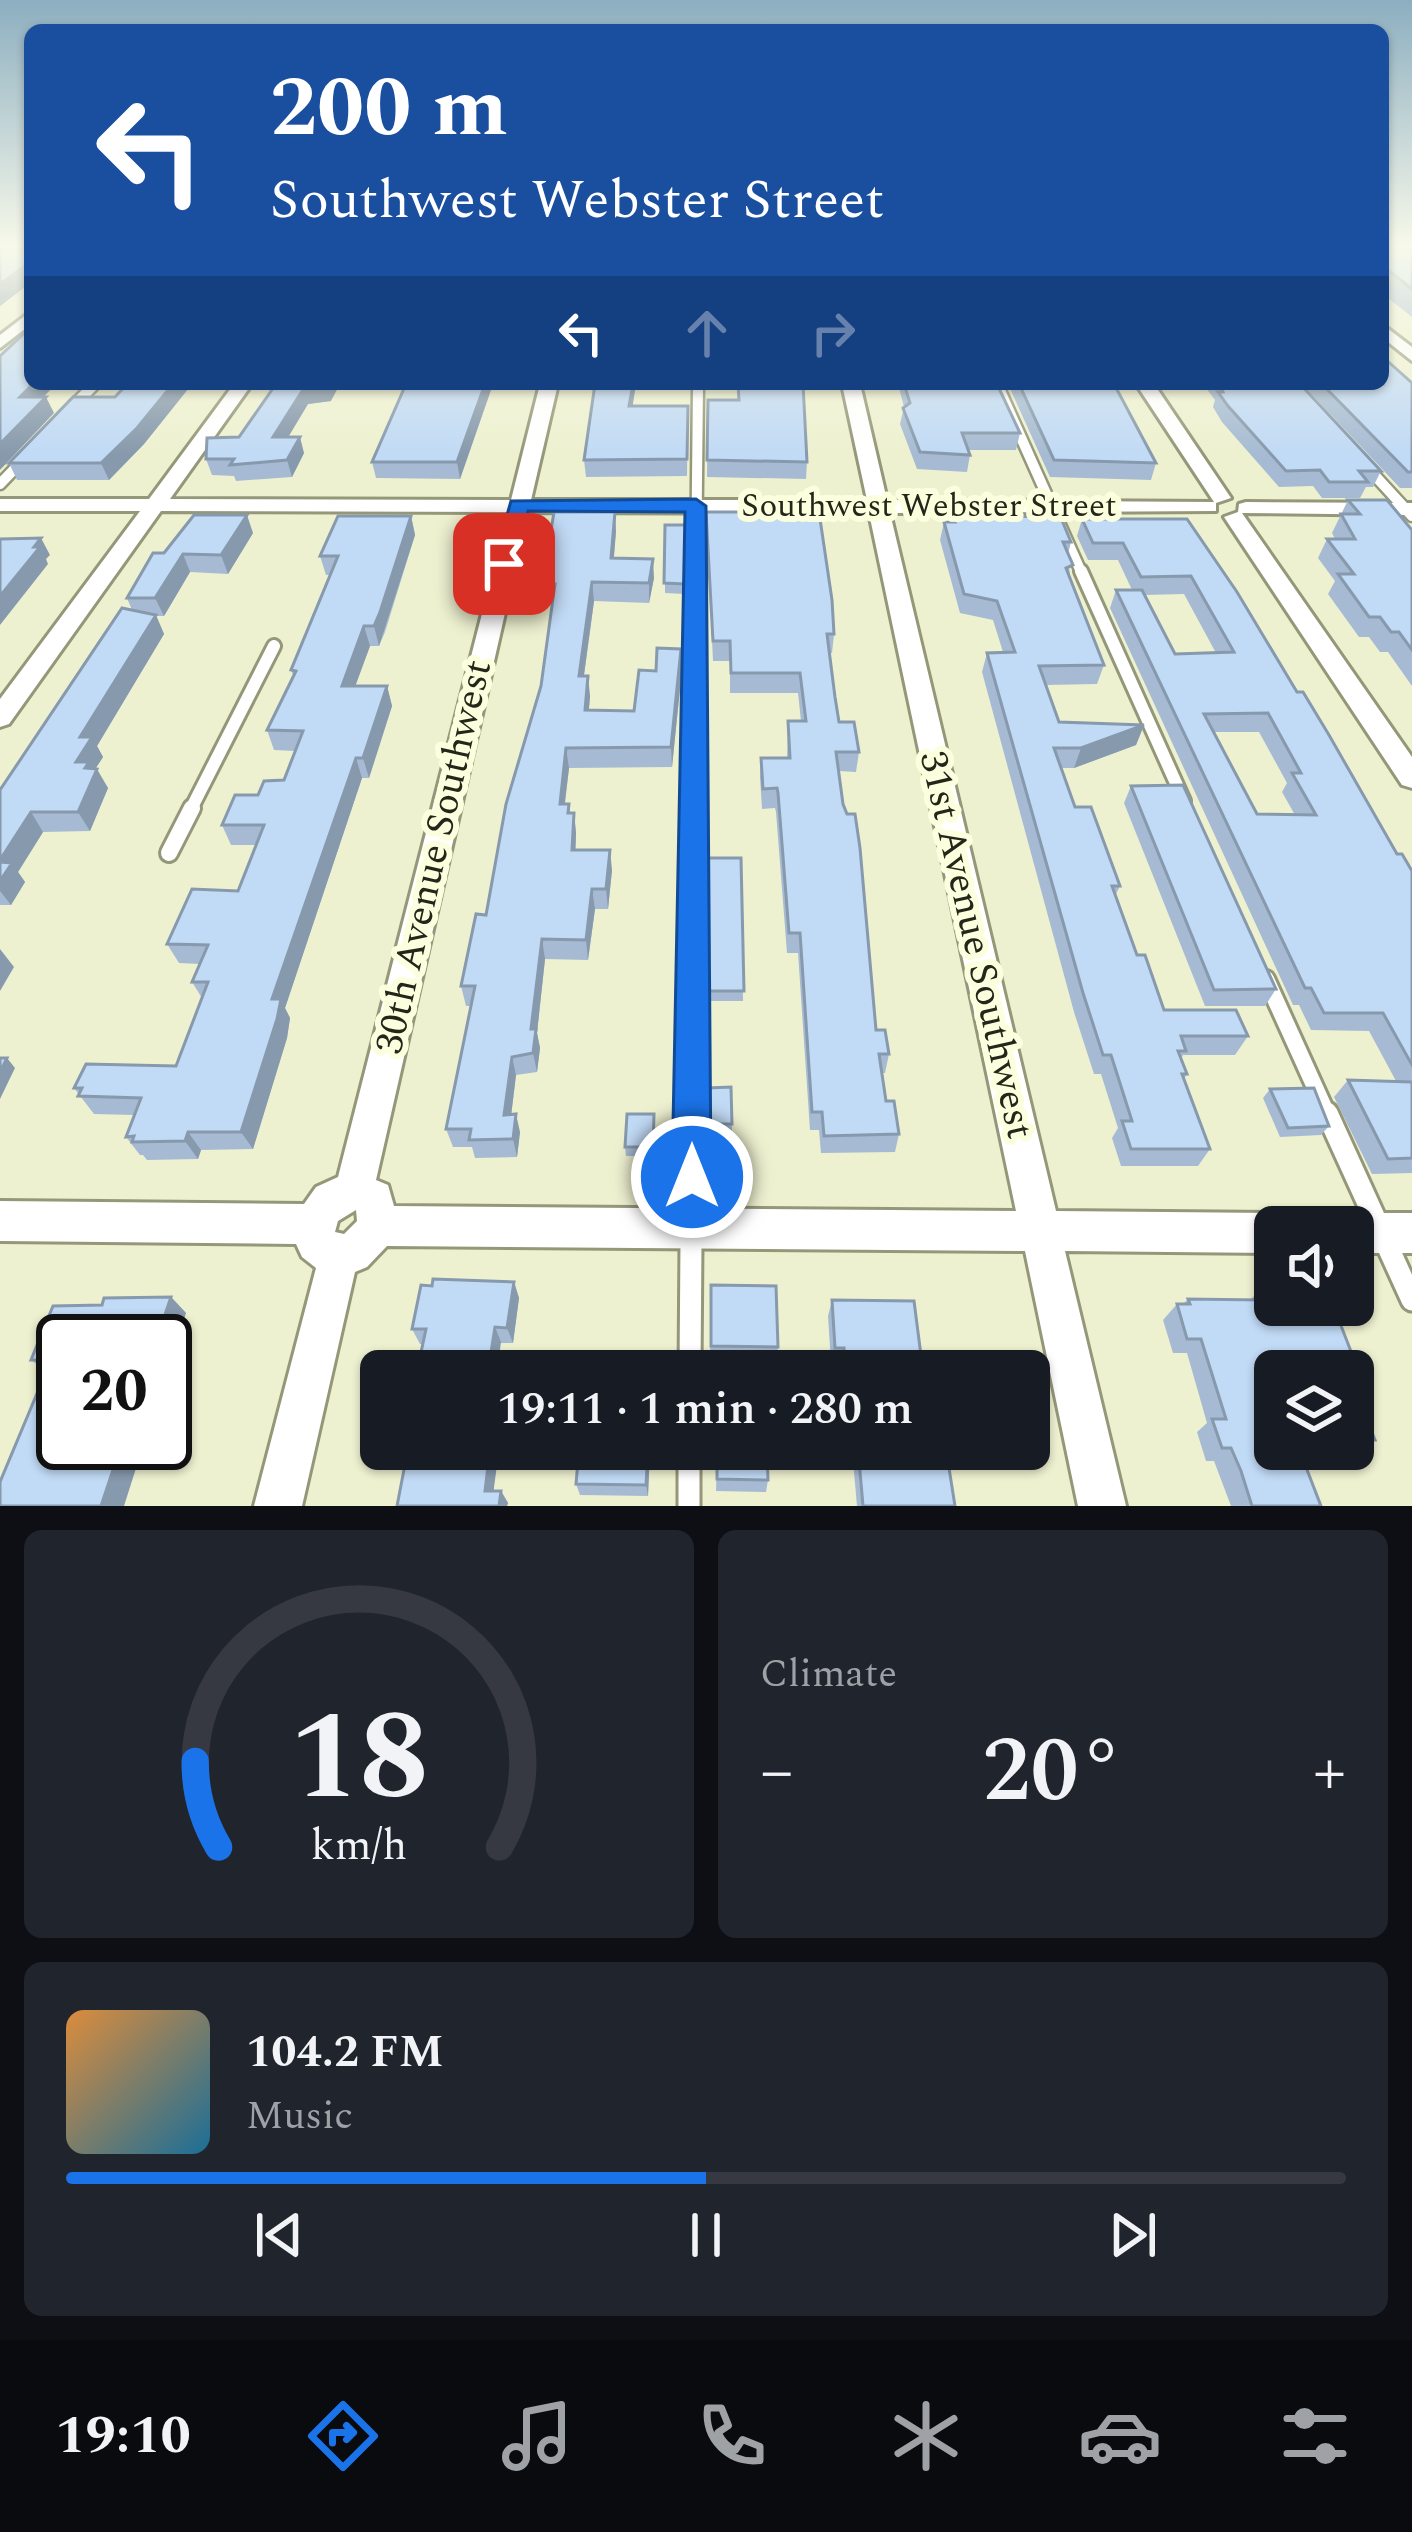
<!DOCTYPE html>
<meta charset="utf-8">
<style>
body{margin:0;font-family:Spectral,serif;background:#20242c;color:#f1f3f6;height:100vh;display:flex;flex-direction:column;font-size:45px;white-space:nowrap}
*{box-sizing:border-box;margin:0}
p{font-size:39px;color:#9ea1a6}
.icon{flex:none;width:66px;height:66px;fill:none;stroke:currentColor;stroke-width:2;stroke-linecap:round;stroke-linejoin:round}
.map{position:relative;height:1506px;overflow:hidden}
.sheet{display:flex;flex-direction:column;gap:24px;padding:24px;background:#0d0f14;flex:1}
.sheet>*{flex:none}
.banner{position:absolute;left:24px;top:24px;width:1365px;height:366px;border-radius:18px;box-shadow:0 3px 9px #0004;background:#1a4fa0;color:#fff;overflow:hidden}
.tools{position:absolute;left:1254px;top:1206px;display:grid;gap:24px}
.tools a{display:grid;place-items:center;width:120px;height:120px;border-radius:18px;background:#171b24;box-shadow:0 3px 9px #0004;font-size:60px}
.speed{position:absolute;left:36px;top:1314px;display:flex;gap:24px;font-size:60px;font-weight:700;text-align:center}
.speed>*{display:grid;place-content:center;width:156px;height:156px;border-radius:50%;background:#171b24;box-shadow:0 3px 9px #0004;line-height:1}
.speed .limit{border:6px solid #111;border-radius:18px;background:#fff;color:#111}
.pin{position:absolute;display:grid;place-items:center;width:102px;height:102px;color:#fff;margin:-51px;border-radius:24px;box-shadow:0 6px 18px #0006}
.me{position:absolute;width:132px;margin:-66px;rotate:0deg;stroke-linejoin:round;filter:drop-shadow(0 0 9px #0008)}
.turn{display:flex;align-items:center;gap:42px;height:252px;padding:0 48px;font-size:54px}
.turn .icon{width:156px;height:156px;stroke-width:2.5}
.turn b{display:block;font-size:84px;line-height:102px}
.lanes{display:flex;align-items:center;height:114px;padding:0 48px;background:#0003;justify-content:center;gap:60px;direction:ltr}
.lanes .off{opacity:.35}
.big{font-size:90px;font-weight:600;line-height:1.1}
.sheet .card{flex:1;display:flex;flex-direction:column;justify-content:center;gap:18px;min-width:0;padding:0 42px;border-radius:18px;background:#20242c}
.sheet .dial{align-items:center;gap:0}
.dial svg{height:312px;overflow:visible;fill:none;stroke:#363941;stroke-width:7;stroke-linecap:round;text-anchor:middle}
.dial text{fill:#f1f3f6;stroke:none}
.song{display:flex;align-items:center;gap:36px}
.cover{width:144px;height:144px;border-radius:18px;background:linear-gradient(135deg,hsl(30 70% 55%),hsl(200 70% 35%))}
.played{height:12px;border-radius:6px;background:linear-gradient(90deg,#1a73e8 50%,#363941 50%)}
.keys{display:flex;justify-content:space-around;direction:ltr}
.heat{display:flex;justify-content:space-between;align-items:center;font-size:66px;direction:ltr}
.sheet .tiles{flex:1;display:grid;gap:24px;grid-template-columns:1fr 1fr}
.card:last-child{grid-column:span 2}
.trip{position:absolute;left:360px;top:1350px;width:690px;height:120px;border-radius:18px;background:#171b24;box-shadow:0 3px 9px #0004;font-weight:600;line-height:120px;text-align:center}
.menu{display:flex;height:192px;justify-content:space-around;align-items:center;background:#090b0e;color:#9ea1a6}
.menu .icon{width:84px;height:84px}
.menu .current{color:#1a73e8}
.menu b{font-size:54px;color:#f1f3f6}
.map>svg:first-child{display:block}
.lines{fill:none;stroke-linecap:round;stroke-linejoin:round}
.service-far4-casing{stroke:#959779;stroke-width:10}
.service-far3-casing{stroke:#959779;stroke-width:15}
.service-far2-casing{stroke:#959779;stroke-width:18}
.service-far1-casing{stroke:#959779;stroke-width:22}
.service-casing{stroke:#959779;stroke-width:27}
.minor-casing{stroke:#959779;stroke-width:6}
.service-far4{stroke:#fff;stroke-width:8}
.service-far3{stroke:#fff;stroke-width:10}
.service-far2{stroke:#fff;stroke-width:12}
.service-far1{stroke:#fff;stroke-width:16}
.service{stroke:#fff;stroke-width:21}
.minor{fill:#fff;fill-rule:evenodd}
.wall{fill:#a6bbd3;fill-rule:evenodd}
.shaded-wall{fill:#8799ac}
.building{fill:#c1daf5;stroke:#8799ac;stroke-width:3;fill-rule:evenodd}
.route{fill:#1a73e8;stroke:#114b97;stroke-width:3}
.labels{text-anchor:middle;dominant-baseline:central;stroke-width:12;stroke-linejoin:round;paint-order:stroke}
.far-street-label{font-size:33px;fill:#25261a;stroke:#fcffdd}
.street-label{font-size:39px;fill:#25261a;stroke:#fcffdd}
</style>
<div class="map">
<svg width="1412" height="1506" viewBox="0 0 1412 1506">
<rect width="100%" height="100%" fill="#eef1d0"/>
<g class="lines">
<defs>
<g id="service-far4">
<path d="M1400,244L1412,253"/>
<path d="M997,384L999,389"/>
<path d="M90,389L95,384"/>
<path d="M698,389V384"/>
</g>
<g id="service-far3">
<path d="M998,386L1082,574"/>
<path d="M73,406L93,386"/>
<path d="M1367,467L1412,516"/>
<path d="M0,484L25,458"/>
<path d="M696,574L698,386"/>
</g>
<g id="service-far2">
<path d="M1081,571L1184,801"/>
<path d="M190,811L274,646"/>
<path d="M695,811L696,571"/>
</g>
<g id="service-far1">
<path d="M169,853L192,808"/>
<path d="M1266,979L1328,1116"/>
<path d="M692,1116L695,808"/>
</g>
<g id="service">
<path d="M1327,1113L1412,1300"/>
<path d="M690,1371L692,1113"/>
<path d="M689,1449V1506"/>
</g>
<g id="minor">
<path d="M30,312V325L0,348V335Z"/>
<path d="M1383,325L1412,347V361L1383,338Z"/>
<path d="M234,384H252L170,499L511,500L540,384H558L531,500H867L842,384H860L887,500L1214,502L1136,384H1154L1231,498L1216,503V511L890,513L1056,1211L1275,1213L1289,1219L1292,1227H1275V1253L1065,1251L1126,1506H1078L1025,1251L387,1246L367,1267L355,1272L302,1506H254L316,1268L302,1257L296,1244L0,1241V1201L304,1204L316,1187L338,1177L508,512L161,511L9,724L0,727V699L140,511H0V499H149ZM528,512L869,513L1016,1211L394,1206L388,1185L376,1180ZM356,1210L357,1221L344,1234L335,1232L338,1221Z"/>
<path d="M1246,502L1412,503V515L1242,513L1412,757V788L1402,785L1224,517L1238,512L1239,504Z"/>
<path d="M1353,1213H1412V1253H1353V1227H1336L1339,1219Z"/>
</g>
</defs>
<use href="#service-far4" class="service-far4-casing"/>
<use href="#service-far3" class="service-far3-casing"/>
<use href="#service-far2" class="service-far2-casing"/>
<use href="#service-far1" class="service-far1-casing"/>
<use href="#service" class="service-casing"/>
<use href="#minor" class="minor-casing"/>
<use href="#service-far4" class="service-far4"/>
<use href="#service-far3" class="service-far3"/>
<use href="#service-far2" class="service-far2"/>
<use href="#service-far1" class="service-far1"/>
<use href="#service" class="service"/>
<use href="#minor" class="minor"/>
</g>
<g class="wall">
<path d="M0,244H30V283L0,306L27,246H0Z"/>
<path d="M1383,244H1394L1388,247L1412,248V317L1383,294Z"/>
<path d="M1412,383V488H1400L1302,384Z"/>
<path d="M127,384H192L144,444L109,480H17L9,463L115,397Z"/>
<path d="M276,384L331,401L308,404L288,437L304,453L292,477L236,481L234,476L212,475L206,459L239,437Z"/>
<path d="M406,384H493L460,479L376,478L372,462Z"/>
<path d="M595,384H636L632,406H688L687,476L586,477L584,460Z"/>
<path d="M737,384H803L807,462L806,479L707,477L708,400H738Z"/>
<path d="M898,384H997L1020,433L1016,450H969L970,455L967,472L917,469L900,424L904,407Z"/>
<path d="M1008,384H1114L1156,463L1151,480L1050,477Z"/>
<path d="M1203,384H1300L1381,471L1373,487H1366L1360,498H1322L1313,486L1279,487L1222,422L1213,407L1215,400Z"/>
<path d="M1348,500L1412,530V686L1388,652H1380L1369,637H1359L1328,594L1335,581L1318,558L1327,539H1335L1332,533Z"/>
<path d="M706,512L834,634L832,653H829L839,722L859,752L856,772L839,771L876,1030L889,1054L885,1073H882L886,1101L899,1134L895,1152L821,1153L819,1130H810L798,953H787L776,812L775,808L762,809L760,777L761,758H787L788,721H801L798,693H730V661H713Z"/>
<path d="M952,513L1071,542L1068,554L1070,576L1104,665L1097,684L1046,685L1059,722L1144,725L1136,745L1074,768H1061L1075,807L1120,886L1115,896L1137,955L1164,1010L1248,1036L1235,1055H1183L1181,1059L1187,1074L1184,1079L1210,1149L1198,1166H1121L1112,1138L1118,1128L1101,1074H1094L1074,1012L982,672L987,653L1003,652L993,620L960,613L940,540L944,522H951Z"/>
<path d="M411,516L415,535L385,632L379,646H370L355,686H387L392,706L369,778H362L285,1008L290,1018L287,1038L253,1149L201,1150L198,1159L147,1160L143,1155H140L126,1137L134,1115L94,1114L74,1088L176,1066L202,998L192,982L200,964L179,963L167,944L238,891L256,845H231L222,825L258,795L284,780L295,751L274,750L267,730L293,675L291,670L330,575H326L320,556Z"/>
<path d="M1082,519H1187L1397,854L1412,871V1173L1372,1174L1334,1097L1348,1080L1396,1081L1369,1031L1311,1030L1299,1005H1293L1110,608L1116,590H1132L1118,560H1088L1077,536ZM1184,594L1216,653L1175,654L1144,595ZM1213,732H1259L1287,783L1282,792L1295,815L1257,814Z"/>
<path d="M665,525H687L685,594L665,593Z"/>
<path d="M616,531L614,558L654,578L649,603L594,601L584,676L590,696L589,710L634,711L656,671L682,669L672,767L569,768L565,804H569L570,813H574L576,833L575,850L612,870L608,909H595L588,960L545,959L537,1033L540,1048L537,1072L516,1075L511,1115L520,1132L517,1157L475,1158L472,1147H453L446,1129L471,1006H466L461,986L486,915L541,686L552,603H548L544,573Z"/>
<path d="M253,533L228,574L190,572L164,616H156L164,634L97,746L103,757L95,769L108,788L90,831L43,832L18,872L25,882L11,905H0V790L132,610L127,598L164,553Z"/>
<path d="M1131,786L1276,989L1265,1006H1205L1124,803Z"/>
<path d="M707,858H741L743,1001H707Z"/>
<path d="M731,1087L732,1133L707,1134V1088Z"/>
<path d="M1270,1089L1329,1126L1321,1135L1280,1137L1263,1098Z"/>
<path d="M655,1123L654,1156H626L625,1147Z"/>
<path d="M514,1282L519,1298L513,1343L420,1344L412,1329Z"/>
<path d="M711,1285L778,1347L776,1362L710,1361Z"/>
<path d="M1258,1292L1357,1367L1351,1371H1275V1449H1353V1385L1375,1440L1354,1453L1301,1454L1321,1506H1231L1214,1461H1206L1197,1432L1207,1423L1187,1353H1173L1163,1320L1177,1304H1183L1188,1299L1250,1300Z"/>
<path d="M171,1297L186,1313L47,1371L31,1360L102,1305Z"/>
<path d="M832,1300L923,1371H840V1363H831L828,1316Z"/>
<path d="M394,1449H499L493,1491H501L508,1503L507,1506H397L406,1460H402Z"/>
<path d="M579,1449H650L648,1496L580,1495L576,1484Z"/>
<path d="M717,1449L768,1480L766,1492L716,1491Z"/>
<path d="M852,1449H946L955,1506H857Z"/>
</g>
<g class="shaded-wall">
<path d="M30,262V283L0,306V284Z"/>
<path d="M33,384H56L28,413L20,397Z"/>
<path d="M173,384H192L144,444L109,480L101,463Z"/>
<path d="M327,384H340L331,401L308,404L278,454L273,437L304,388Z"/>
<path d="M485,384H493L460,479L457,462Z"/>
<path d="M633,384H636L630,423L629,406Z"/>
<path d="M46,397L54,413L0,470V444Z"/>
<path d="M300,437L304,453L292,477L287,460Z"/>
<path d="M615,512L616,531L612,577L611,558Z"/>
<path d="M247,515L253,533L228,574L221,555Z"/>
<path d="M411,516L415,535L379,646L374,626Z"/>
<path d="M41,538L50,555L46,559L48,564L0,625V596Z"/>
<path d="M183,554L190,572L164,616L155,598Z"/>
<path d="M653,559L654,578L649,603V583Z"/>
<path d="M592,582L594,601L581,696L579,676Z"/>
<path d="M156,615L164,634L97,746L103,757L94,771L97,769L108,788L90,831L78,812L76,762L80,737Z"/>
<path d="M364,626L370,646L348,706L342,686Z"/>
<path d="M681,649L682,669L672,767L671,747Z"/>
<path d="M588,676L590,696L587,730L585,710Z"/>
<path d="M387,686L392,706L369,778L363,758Z"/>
<path d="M1144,725L1136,745L1074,768L1081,748Z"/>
<path d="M566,748L569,768L562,824L560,804Z"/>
<path d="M356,758L362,778L285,1008L290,1018L287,1038L253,1149L241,1132L272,999Z"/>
<path d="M31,812L43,832L18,872L25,882L11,905L0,891V860Z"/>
<path d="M574,813L576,833L575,870L572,850Z"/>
<path d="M610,850L612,870L608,909L606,889Z"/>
<path d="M592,889L595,909L588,960L586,940Z"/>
<path d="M542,939L545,959L537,1033L540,1048L537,1072L533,1053L531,1029Z"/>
<path d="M0,949L14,967L0,991Z"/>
<path d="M512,1057L516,1075L509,1133L504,1115Z"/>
<path d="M7,1058L15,1068L0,1099V1072Z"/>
<path d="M516,1114L520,1132L517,1157L513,1139Z"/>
<path d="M188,1132L201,1150L198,1159L185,1141Z"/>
<path d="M514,1282L519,1298L513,1343L507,1328Z"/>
<path d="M171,1297L186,1313L165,1379V1341H156Z"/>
<path d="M495,1327L501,1342L497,1371H488Z"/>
<path d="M122,1443H144L124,1506H101Z"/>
<path d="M490,1449H499L492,1503L485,1491Z"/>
<path d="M648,1449H650L648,1496L646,1485Z"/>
<path d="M501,1491L508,1503L507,1506H499Z"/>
</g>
<g class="building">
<path d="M27,244H30V262L0,284V249H27Z"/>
<path d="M1383,244H1388V248H1412V289L1383,266Z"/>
<path d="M30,328V384H33L20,397H46L0,444V356Z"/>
<path d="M1383,357L1412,383V472H1408L1322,384H1383Z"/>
<path d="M127,384H173L137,428L101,463H9L73,397H115Z"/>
<path d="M276,384H327L304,388L273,437H300L287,460L230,465L234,459H206L207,438L239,437Z"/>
<path d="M406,384H485L457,462H372Z"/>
<path d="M595,384H633L629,406H688L687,459L584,460Z"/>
<path d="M738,384H803L807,462L707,460L708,400H739Z"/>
<path d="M904,384H997L1020,433H962L970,455L920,452L903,408L910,403Z"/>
<path d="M1019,384H1114L1156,463L1054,460Z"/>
<path d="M1220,384H1300L1381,471H1359L1368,482H1329L1320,470L1286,471L1228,406L1218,392H1223Z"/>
<path d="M1348,500H1387L1412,530V650L1399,632H1391L1380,617H1369L1338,574H1354L1327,539H1355L1341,514H1360Z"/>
<path d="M554,512H615L611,558L653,559L649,583L592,582L579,676H588L585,710L634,711L639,670L656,671L657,648L681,649L671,747L566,748L560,804H569L568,813H574L572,850H610L606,889H592L586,940L542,939L531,1029H536L533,1053L512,1057L504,1115L516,1114L513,1139L469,1140L471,1129H446L475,986H461L476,914L486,915L506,804L541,686L555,584H546L548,573H544Z"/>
<path d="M706,512H819L832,600L834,634H827L828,642L835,697L839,722H854L859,752H836L843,804L847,814H855L860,848L876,1030H885L889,1054H879L886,1101H894L899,1134L824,1136L822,1112H812L800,933H789L778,793L777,788L763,789L761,758H790L788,721H806L800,673H731L730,641H713Z"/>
<path d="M952,513L1061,518L1071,542H1063L1073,565L1066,568L1104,665L1039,666L1059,722L1144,725L1081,748H1054L1075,807H1091L1120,886H1112L1137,955H1145L1164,1010H1236L1248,1036H1181L1186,1051H1178L1187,1074H1182L1210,1149H1131L1122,1121H1132L1111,1055H1103L1083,993L987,653L1015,652L997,601L964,594L944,522H955Z"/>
<path d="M194,515H247L221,555L183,554L155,598H127L153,553H164Z"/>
<path d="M338,516H411L380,612L374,626H364L342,686H387L363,758H356L272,999H281L277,1019L241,1132H188L185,1141L132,1142L134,1136L126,1137L141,1098L78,1096L82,1088H74L86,1064L176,1066L208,982H192L208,945L167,944L192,889L238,891L264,825H222L235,795H258L264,781L284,780L303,731L267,730L296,671L291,670L338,556H320Z"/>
<path d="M1082,519H1187L1237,592L1297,692H1303L1329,735L1397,854H1402L1412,871V1065L1383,1013H1324L1311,988H1305L1116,590H1142L1175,654L1234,652L1191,576L1141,577L1123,543H1093ZM1268,713L1301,773H1292L1316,815L1257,814L1204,714Z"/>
<path d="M665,525H687L685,584L664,583Z"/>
<path d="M41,538L34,547H40L0,596V539Z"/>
<path d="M122,608L156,615L80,737H92L76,762H89L85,768L97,769L78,812H31L0,860V790Z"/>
<path d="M1183,785L1276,989L1214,990L1131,786Z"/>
<path d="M707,858H741L744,991H707Z"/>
<path d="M0,862L12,863L0,881Z"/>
<path d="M0,1058H7L0,1072Z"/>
<path d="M1348,1080L1412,1082V1158L1388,1159Z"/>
<path d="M731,1087L732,1124H708L707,1088Z"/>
<path d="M1314,1088L1329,1126L1288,1128L1270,1089Z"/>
<path d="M627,1114H654L653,1147H625Z"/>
<path d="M433,1279L514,1282L507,1328L495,1327L488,1371H417L426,1329H412L421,1285L432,1286Z"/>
<path d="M711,1285L776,1286L778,1347L711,1346Z"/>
<path d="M1258,1292H1275V1305H1333L1357,1367H1346L1347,1371H1275V1449H1299L1321,1506H1252L1241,1471L1231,1448H1222L1212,1419H1226L1201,1339H1187L1177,1304H1190L1188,1299L1261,1300Z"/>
<path d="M171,1297L156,1341H63V1443H122L101,1506H0V1482L51,1360H31L53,1306L102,1305L104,1298Z"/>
<path d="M832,1300L914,1301L923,1371H851V1369H845L844,1348H835Z"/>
<path d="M1353,1385L1375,1440H1353Z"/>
<path d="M408,1449H490L485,1491H501L499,1506H397Z"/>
<path d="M579,1449H648L646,1485L576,1484Z"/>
<path d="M717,1449H767L768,1480L717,1479Z"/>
<path d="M858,1449H946L955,1506H863Z"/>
</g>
<linearGradient id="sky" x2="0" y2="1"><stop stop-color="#8caec0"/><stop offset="0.54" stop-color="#f7f9ea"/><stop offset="1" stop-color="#f7f9ea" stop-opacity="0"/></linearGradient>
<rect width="1412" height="455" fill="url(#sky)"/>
<path class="route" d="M696,499L706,506L711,1177L705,1190L692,1196L678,1190L672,1177L685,512L528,511L515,564L504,570L493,564L511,501Z"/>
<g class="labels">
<g class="far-street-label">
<text x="929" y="506">Southwest Webster Street</text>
</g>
<g class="street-label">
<text transform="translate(434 857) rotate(-77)">30th Avenue Southwest</text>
<text transform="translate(976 945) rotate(77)">31st Avenue Southwest</text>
</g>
</g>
</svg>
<div class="tools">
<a><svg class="icon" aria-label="sound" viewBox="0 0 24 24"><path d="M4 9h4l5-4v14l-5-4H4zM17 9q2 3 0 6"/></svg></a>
<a><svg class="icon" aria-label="layers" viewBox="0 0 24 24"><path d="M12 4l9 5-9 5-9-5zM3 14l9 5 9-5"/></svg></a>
</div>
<div class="speed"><div class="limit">20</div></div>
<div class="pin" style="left:504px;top:564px;background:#d93025"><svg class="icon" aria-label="arrive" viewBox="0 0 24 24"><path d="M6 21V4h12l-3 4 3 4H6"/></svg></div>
<svg class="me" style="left:692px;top:1177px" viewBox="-20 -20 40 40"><circle r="17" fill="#1a73e8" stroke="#fff" stroke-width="3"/><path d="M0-11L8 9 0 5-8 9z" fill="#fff"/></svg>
<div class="trip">19:11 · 1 min · 280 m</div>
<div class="banner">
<div class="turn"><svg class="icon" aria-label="left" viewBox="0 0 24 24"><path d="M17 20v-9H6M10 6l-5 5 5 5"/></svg><div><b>200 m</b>Southwest Webster Street</div></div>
<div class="lanes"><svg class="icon" aria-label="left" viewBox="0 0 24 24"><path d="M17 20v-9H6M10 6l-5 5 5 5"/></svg><svg class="icon off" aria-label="ahead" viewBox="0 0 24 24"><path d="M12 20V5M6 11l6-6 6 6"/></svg><svg class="icon off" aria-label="right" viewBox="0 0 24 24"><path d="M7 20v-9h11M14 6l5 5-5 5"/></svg></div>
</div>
</div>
<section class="sheet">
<div class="tiles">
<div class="card dial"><svg viewBox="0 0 100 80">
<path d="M14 69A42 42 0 1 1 86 69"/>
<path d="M14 69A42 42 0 0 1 8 47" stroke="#1a73e8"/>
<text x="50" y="56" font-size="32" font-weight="700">18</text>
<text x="50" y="72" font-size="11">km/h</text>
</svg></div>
<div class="card"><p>Climate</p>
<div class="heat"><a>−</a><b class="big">20°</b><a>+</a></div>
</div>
<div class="card">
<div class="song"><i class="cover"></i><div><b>104.2 FM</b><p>Music</p></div></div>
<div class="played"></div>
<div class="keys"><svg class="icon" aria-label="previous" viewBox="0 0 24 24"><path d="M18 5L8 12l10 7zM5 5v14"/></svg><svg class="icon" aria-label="pause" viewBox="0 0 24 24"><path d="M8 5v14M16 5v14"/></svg><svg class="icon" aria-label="next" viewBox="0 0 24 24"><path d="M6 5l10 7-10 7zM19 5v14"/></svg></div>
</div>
</div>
</section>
<nav class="menu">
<b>19:10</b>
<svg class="icon current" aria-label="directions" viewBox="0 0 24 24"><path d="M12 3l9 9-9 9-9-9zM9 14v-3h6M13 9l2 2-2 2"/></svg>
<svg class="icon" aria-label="music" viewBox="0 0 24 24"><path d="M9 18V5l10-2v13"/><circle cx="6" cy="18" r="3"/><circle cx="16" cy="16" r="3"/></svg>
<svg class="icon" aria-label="phone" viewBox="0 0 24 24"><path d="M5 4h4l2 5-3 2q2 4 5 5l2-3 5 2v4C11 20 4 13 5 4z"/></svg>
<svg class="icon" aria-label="climate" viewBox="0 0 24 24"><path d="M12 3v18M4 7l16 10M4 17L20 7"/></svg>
<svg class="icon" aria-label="car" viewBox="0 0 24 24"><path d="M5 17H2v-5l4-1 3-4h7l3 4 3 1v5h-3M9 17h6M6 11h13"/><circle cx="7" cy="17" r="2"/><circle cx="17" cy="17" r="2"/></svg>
<svg class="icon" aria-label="filters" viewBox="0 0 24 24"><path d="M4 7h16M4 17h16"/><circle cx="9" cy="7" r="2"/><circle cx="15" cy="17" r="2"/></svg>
</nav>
